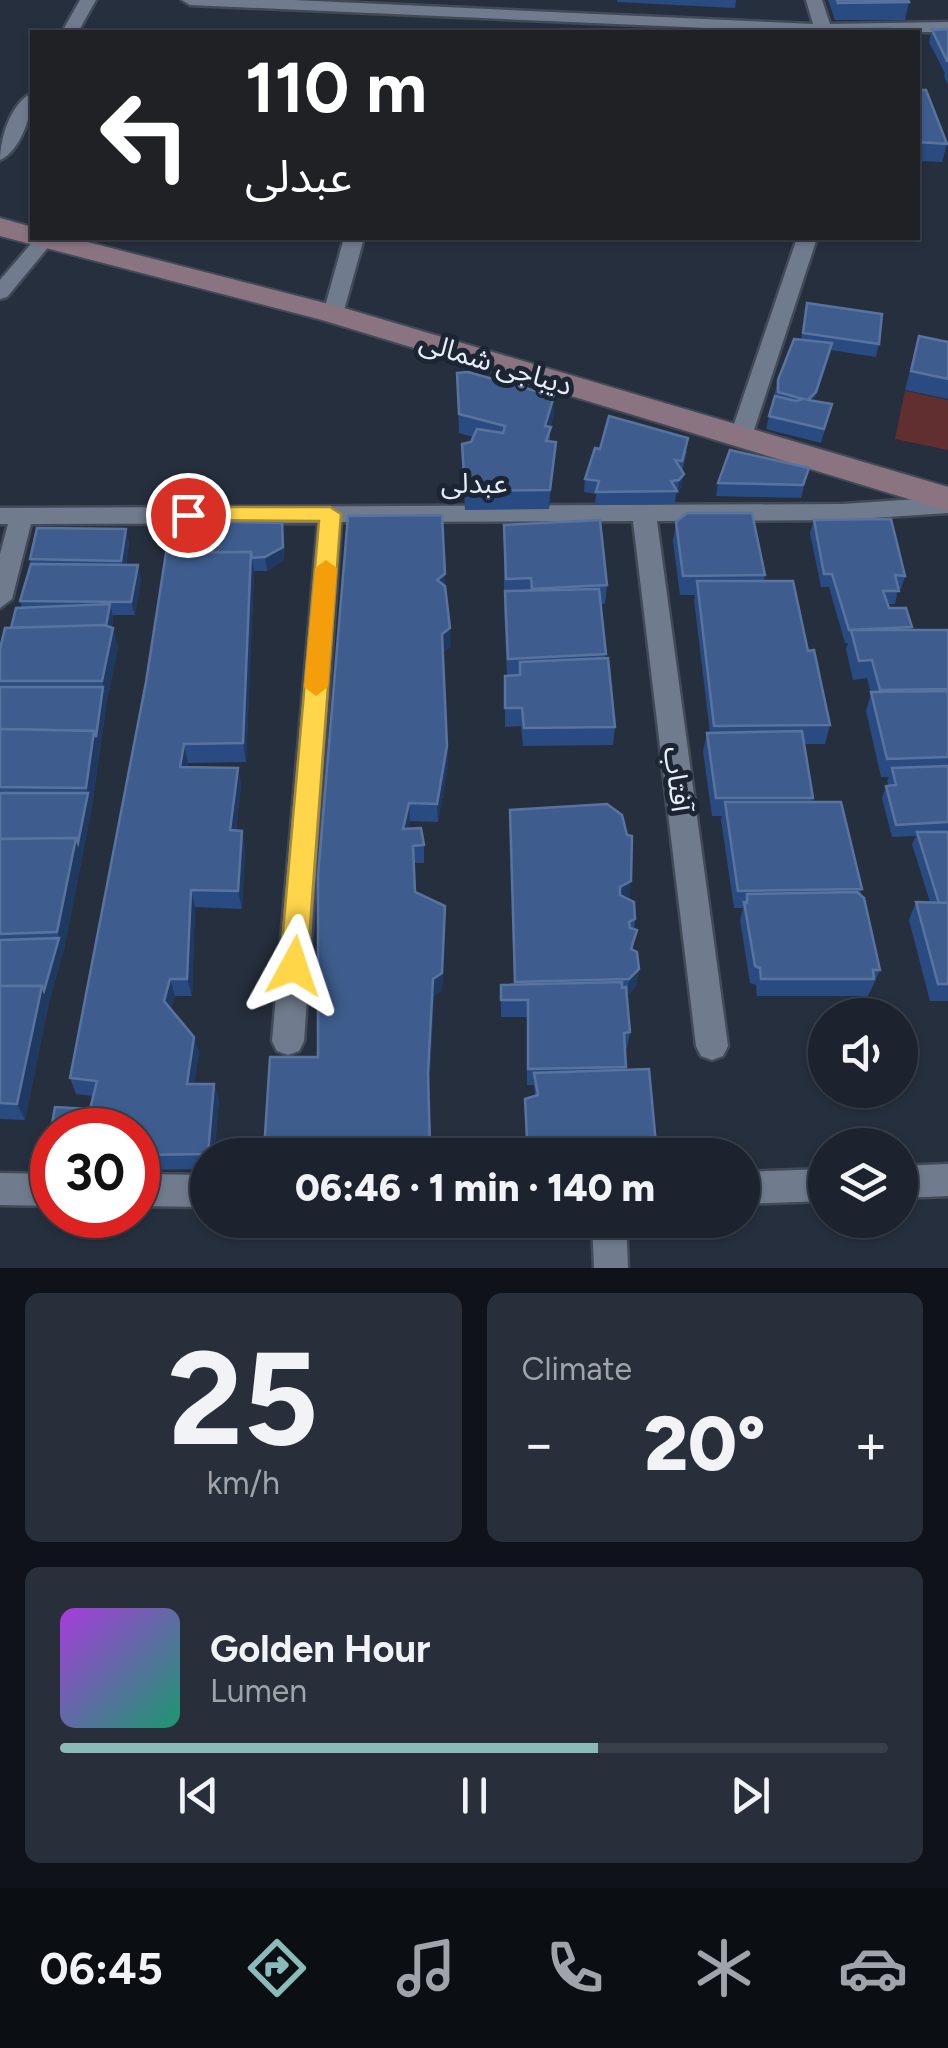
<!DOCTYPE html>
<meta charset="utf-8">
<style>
body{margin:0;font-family:Figtree,"Noto Sans Arabic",sans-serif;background:#292f3a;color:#f1f3f6;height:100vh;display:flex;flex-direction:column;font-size:38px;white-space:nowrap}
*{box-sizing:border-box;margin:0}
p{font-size:32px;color:#a0a4aa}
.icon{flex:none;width:55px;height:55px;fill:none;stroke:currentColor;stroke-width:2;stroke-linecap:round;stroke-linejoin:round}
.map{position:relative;height:1268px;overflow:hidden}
.details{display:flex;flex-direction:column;gap:25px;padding:25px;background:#0f1319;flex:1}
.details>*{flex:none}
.banner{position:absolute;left:30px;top:30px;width:890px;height:210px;border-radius:0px;box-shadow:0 2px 8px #0004,0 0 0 2px #3a404a;background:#202124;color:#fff;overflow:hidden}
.controls{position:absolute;left:808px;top:998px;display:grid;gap:20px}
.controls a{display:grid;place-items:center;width:110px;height:110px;border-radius:50%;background:#1c232e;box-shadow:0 2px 8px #0004,0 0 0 2px #3a404a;font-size:50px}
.speed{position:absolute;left:30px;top:1108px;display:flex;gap:20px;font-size:50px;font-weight:700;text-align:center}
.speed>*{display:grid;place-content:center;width:130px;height:130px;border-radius:50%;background:#1c232e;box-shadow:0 2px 8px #0004,0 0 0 2px #3a404a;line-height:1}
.speed .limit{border:15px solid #d22;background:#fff;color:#111}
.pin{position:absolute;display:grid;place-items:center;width:85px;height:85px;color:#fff;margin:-42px;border:5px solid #fff;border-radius:50%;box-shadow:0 2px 10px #0007}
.me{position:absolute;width:110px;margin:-55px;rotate:5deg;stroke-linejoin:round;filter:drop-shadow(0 0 8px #0008)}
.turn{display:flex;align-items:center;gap:35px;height:210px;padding:0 50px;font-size:45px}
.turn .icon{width:130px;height:130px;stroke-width:2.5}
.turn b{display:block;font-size:70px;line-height:85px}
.big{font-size:75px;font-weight:800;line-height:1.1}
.details .tile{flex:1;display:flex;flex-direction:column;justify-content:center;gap:15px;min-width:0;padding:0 35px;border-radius:15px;background:#292f3a}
.details .dial{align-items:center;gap:0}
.dial b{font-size:130px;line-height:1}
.song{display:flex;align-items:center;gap:30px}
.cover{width:120px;height:120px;border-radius:15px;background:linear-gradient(135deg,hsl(280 70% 55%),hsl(160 70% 35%))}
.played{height:10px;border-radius:5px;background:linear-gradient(90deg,#8bbbb9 65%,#3a404a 65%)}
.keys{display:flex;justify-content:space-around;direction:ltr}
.heat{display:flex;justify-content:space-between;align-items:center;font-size:55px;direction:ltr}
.details .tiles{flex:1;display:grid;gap:25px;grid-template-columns:1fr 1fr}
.tile:last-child{grid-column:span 2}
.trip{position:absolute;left:190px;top:1138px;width:570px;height:100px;border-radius:50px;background:#1c232e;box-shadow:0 2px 8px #0004,0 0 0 2px #3a404a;font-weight:800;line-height:100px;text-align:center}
.tabs{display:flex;height:160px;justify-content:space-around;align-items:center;background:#0b0e12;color:#a0a4aa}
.tabs .icon{width:70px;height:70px}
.tabs .selected{color:#8bbbb9}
.tabs b{font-size:45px;color:#f1f3f6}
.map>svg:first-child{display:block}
.green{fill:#622f30}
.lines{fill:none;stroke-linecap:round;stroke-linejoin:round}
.minor-casing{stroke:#424a57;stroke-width:5}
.secondary-casing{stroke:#424a57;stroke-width:4}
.minor{fill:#707b8d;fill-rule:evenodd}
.secondary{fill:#8a7481;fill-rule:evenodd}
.wall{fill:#2a4b82}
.shaded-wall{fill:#203961}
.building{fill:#3e5d8e;stroke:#59739f;stroke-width:2.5}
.route{fill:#ffd54a;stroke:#a68a30;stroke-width:2.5}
.slow{fill:#f59e0b}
.labels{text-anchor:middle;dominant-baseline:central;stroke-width:10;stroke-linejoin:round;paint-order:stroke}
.street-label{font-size:28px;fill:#e6edf7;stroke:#1c2534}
</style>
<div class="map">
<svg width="948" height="1268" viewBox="0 0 948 1268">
<rect width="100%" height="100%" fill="#262f3e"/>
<path class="green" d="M905,391L948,400V450L895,439Z"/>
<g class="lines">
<defs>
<g id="minor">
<path d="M80,0H96L78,32H62Z"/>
<path d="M182,0H293L813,24L806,0H822L830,24L948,22V32H795L190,5Z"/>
<path d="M32,93C33,114 20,151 0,160C0,138 11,103 32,93Z"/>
<path d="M36,238L55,239L7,297L0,299V280Z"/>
<path d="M344,238H364L343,314L333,320L323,314Z"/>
<path d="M797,238H817L752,436L741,443L733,441L730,436Z"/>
<path d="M948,497V513L842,520L657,521L728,1046L723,1056L712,1060L701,1056L696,1046L633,521L341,522L304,1041L299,1051L288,1055L277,1051L272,1041L318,523L31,524L12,599L0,608V554L8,524H0V508L842,504Z"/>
<path d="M948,1164V1196L900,1198V1166Z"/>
<path d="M825,1169V1201L742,1204V1172Z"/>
<path d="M0,1173L52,1174V1206L0,1205Z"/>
<path d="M138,1174L208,1175V1207L138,1206Z"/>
<path d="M592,1220H626L628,1268H594Z"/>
</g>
<path id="secondary" d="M0,218L32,227V238H72L344,308L948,487V511L322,320L0,236Z"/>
</defs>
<use href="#minor" class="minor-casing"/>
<use href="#secondary" class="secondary-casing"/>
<use href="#minor" class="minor"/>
<use href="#secondary" class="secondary"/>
</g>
<g class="wall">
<path d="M617,0H736L735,8L617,2Z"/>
<path d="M828,0H908L909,2L905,20H835Z"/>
<path d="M948,29V85L944,76L945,73L929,42L932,30Z"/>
<path d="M918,87L947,144L942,162L918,161Z"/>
<path d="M807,303L879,344L876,357L831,350L814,401L832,404L821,443L766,429L778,380L801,340Z"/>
<path d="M919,336L948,342V399L905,390Z"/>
<path d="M457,373L554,396V415L550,427V441L556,442L549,509L465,510L462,444L471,442L473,437L459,433Z"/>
<path d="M687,451L682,471V487L676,494L675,504L595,505L596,494L584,492L585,479Z"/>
<path d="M809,468L801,498L716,496L718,483Z"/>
<path d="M814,520L905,576L901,589H898L895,604H888L889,608L912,627L911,630H948V1001H930L909,920L916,902H930L912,844L916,836L892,837L882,798L886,786H889L887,781L889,777H881L866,711L871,694L867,678L853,680L846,649L848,643H845L829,587H821L810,533Z"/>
<path d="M169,521L282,523L284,536V560L267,571H254L246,762L188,763V767L238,768L241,786L236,831H242L245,849L242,909L195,907L192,996H175L171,1010L194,1037L199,1053L194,1084H214L219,1100L214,1155H208V1169L138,1170V1130H52V1169L46,1156L55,1107L90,1109L93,1096L76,1094L70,1078L146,682L166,553H167Z"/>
<path d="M676,522L765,575L764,581L808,651L830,725L825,744H804L813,798L812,802L862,889L860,894L880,970L868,996H757L756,985L750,983L740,920L743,908H734L721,820L722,816H712L703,751L707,733H710L694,600L695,595H680L673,541Z"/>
<path d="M504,525L607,585L605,604H600L605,659L615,727L613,745L523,746L521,726L505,727V676H507L504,610Z"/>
<path d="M126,529L129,543L126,565L141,578L135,615H113L112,628L118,647L107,700L92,806L64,949L49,1002L25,1120L0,1119V649L22,608L20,601L31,564L30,559Z"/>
<path d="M445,590L451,646L443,652L448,765L438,822L410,821L408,828L424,845V863H414L415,892L445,906L442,990L434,996L429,1090L431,1155H265L264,1151L318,1057Z"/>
<path d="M510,810L628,899L635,919L633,950L639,969L636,986L627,996L630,1032L627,1048L625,1049V1070L657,1155H536L526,1153L525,1099L535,1096L534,1085H527V1017H501V985H514Z"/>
</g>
<g class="shaded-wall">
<path d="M832,343L830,356L813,405L808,400Z"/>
<path d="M554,396V415L544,445L545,426Z"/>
<path d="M556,442L555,461L549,509L550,490Z"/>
<path d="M684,474L682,487L677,494L679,480Z"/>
<path d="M282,523L284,560L267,571L265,557Z"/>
<path d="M126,529L129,543L125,574L121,561Z"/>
<path d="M251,552L254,571L246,762L243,743Z"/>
<path d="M138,565L141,578L135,615L131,602Z"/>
<path d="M445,574V593L437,580Z"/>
<path d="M110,604L113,617L109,644L106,631Z"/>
<path d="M113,628L118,647L107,700L102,681Z"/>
<path d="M450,628L451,646L442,653V634Z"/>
<path d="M103,687L107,700L92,806L64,949L49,1002L25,1120L17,1104L42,986L59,938L57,932L76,838L88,793L86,788L94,731Z"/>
<path d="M184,744L188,763L184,785L180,767Z"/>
<path d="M447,746L448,765L438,822L437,804Z"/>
<path d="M238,768L241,786L234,848L230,830Z"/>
<path d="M409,803L410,821L404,846L403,829Z"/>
<path d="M242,831L245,849L242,909L238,891Z"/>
<path d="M631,881L629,899L618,904L620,887Z"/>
<path d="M191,890L195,907L192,996L187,979Z"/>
<path d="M445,906L442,990L434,996L429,1090L431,1155L428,1074L433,979Z"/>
<path d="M639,969L636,986L627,996L629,979Z"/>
<path d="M170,979L175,996L169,1017L164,1001Z"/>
<path d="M194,1037L199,1053L192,1100L187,1084Z"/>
<path d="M214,1084L219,1100L214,1155H208Z"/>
</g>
<g class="building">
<path d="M837,0H908L909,2L838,3Z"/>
<path d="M890,28L892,32H844L849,29Z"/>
<path d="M948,29V61H947L932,30Z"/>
<path d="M918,90H926L947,144L918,142Z"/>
<path d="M807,303L882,314L879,344L803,333Z"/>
<path d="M919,336L948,342V379L911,371Z"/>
<path d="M794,339L832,343L816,392L808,400L832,404L824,429L769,416L775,396L796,401L803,399L778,392V380Z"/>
<path d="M468,372L554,396L545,426L551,427L546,441L556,442L550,490L465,491L462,444L471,442L477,429L503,433L505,426L459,414L457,373Z"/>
<path d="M609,416L688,438L682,461L675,460L684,474L679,480L671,481L677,491L596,492L599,481L585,479L595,448L600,449Z"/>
<path d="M730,450L809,468L803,485L718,483Z"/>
<path d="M687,513H752L765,575L683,576L676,522Z"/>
<path d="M442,515L445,574L437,580L445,586L450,628L442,634L447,746L437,804L409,803L403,829L421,828L424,845L413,846L415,892L445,906L442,973L433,979L428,1074L430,1146L264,1151L270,1057H318V876L348,516Z"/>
<path d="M891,519L905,576L895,575L899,591H883L889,608H906L912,627L849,630L832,574H824L814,520Z"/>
<path d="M600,520L607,585L532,589L531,578L506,579L504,525Z"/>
<path d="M169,521L282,523L283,547L265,557L252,558L251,552L167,553Z"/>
<path d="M37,528L126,529L121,561L30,559Z"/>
<path d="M251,552L243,743L184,744L180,767L238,768L230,830L242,831L238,891L191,890L187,979H170L164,1001L194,1037L187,1084H214L208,1154L138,1155V1130H52V1156H46L55,1107L90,1109L97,1081L70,1078L146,682L166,553Z"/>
<path d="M31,564L138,565L131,602L20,601Z"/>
<path d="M697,581H793L808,651L814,650L830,725L714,726Z"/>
<path d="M599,589L606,654L508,659L505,591Z"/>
<path d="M110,604L106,626L11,628L16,608Z"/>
<path d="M104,625L113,628L102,681H0V649L5,628Z"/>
<path d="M851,630H948V689L880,690L872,660L859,661Z"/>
<path d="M608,658L615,727L524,728L522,708H505V676L520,675V662Z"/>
<path d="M0,687H103L96,737L94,731L0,729Z"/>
<path d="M948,691V757L887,759L871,692Z"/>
<path d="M0,729L94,731L86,788L0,787Z"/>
<path d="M802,731L813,798H716L707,733Z"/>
<path d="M948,766V822L896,825L886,786L896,785L892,768Z"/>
<path d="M0,793H88L78,843L76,838L0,839Z"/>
<path d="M725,802H841L862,889L738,891Z"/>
<path d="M607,804L622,815L627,835L632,836L631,881L620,887V895L634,902L635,919L629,922L630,928L637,930L631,949L637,952L639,969L629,979L515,982L510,810Z"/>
<path d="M917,832H948V903H939Z"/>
<path d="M76,838L57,932L0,934V839Z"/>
<path d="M857,892L864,898L880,970H873L874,979H761L760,968L755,966L744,902L747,903V894Z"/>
<path d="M916,902L948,903V984H938Z"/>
<path d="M59,938L44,991L42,986H0V940Z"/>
<path d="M622,982V988L626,987L630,1032L624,1033L626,1067L528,1069V1000H501V985Z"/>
<path d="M0,986H42L17,1104L0,1103Z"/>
<path d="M649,1069L657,1155H538L537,1139L527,1138L525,1099L538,1095L534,1073Z"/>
</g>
<path class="route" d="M188,507H330L341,514L307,966L303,975L294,978L284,975L280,966L319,521L181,520L178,515Z"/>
<path class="slow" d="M326,560L337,568L328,687L316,696L304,687L315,568Z"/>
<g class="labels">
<g class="street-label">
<text transform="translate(496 363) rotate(17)">دیباجی شمالی</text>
<text x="474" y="483">عبدلی</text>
<text transform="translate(678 779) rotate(83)">آفتاب</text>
</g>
</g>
</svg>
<div class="controls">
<a><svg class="icon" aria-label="sound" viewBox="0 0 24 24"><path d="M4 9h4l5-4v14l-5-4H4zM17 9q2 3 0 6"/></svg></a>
<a><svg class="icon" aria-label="layers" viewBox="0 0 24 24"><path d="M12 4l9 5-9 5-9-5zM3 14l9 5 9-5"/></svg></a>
</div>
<div class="speed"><div class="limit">30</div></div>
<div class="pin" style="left:188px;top:515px;background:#d93025"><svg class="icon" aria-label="arrive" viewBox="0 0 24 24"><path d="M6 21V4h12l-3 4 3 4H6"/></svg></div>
<svg class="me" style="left:294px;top:966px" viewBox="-20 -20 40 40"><path d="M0-17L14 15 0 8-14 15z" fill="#ffd54a" stroke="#fff" stroke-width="4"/></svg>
<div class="trip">06:46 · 1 min · 140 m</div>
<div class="banner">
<div class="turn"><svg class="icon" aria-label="left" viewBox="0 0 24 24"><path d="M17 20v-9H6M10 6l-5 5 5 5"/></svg><div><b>110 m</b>عبدلی</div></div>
</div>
</div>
<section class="details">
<div class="tiles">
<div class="tile dial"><b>25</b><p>km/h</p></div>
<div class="tile"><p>Climate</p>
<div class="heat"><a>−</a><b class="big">20°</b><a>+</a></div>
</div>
<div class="tile">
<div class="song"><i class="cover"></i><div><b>Golden Hour</b><p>Lumen</p></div></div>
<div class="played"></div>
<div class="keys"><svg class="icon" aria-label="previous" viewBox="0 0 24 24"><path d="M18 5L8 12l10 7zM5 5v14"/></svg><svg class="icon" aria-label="pause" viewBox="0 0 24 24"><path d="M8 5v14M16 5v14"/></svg><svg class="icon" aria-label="next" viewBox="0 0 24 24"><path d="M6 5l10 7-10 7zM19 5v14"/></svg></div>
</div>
</div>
</section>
<nav class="tabs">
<b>06:45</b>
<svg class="icon selected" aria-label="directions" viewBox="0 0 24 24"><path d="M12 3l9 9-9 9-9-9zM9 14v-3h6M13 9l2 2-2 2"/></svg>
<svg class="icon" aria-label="music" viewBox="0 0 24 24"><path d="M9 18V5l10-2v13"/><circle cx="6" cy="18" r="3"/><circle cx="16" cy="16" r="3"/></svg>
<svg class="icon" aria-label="phone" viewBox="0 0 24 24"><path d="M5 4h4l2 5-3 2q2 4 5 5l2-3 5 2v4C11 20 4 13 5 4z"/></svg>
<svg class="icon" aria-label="climate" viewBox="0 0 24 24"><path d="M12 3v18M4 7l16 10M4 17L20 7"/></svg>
<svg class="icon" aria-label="car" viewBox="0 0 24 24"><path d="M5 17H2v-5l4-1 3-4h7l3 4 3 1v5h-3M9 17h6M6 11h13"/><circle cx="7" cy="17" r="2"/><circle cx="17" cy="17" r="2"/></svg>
</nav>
